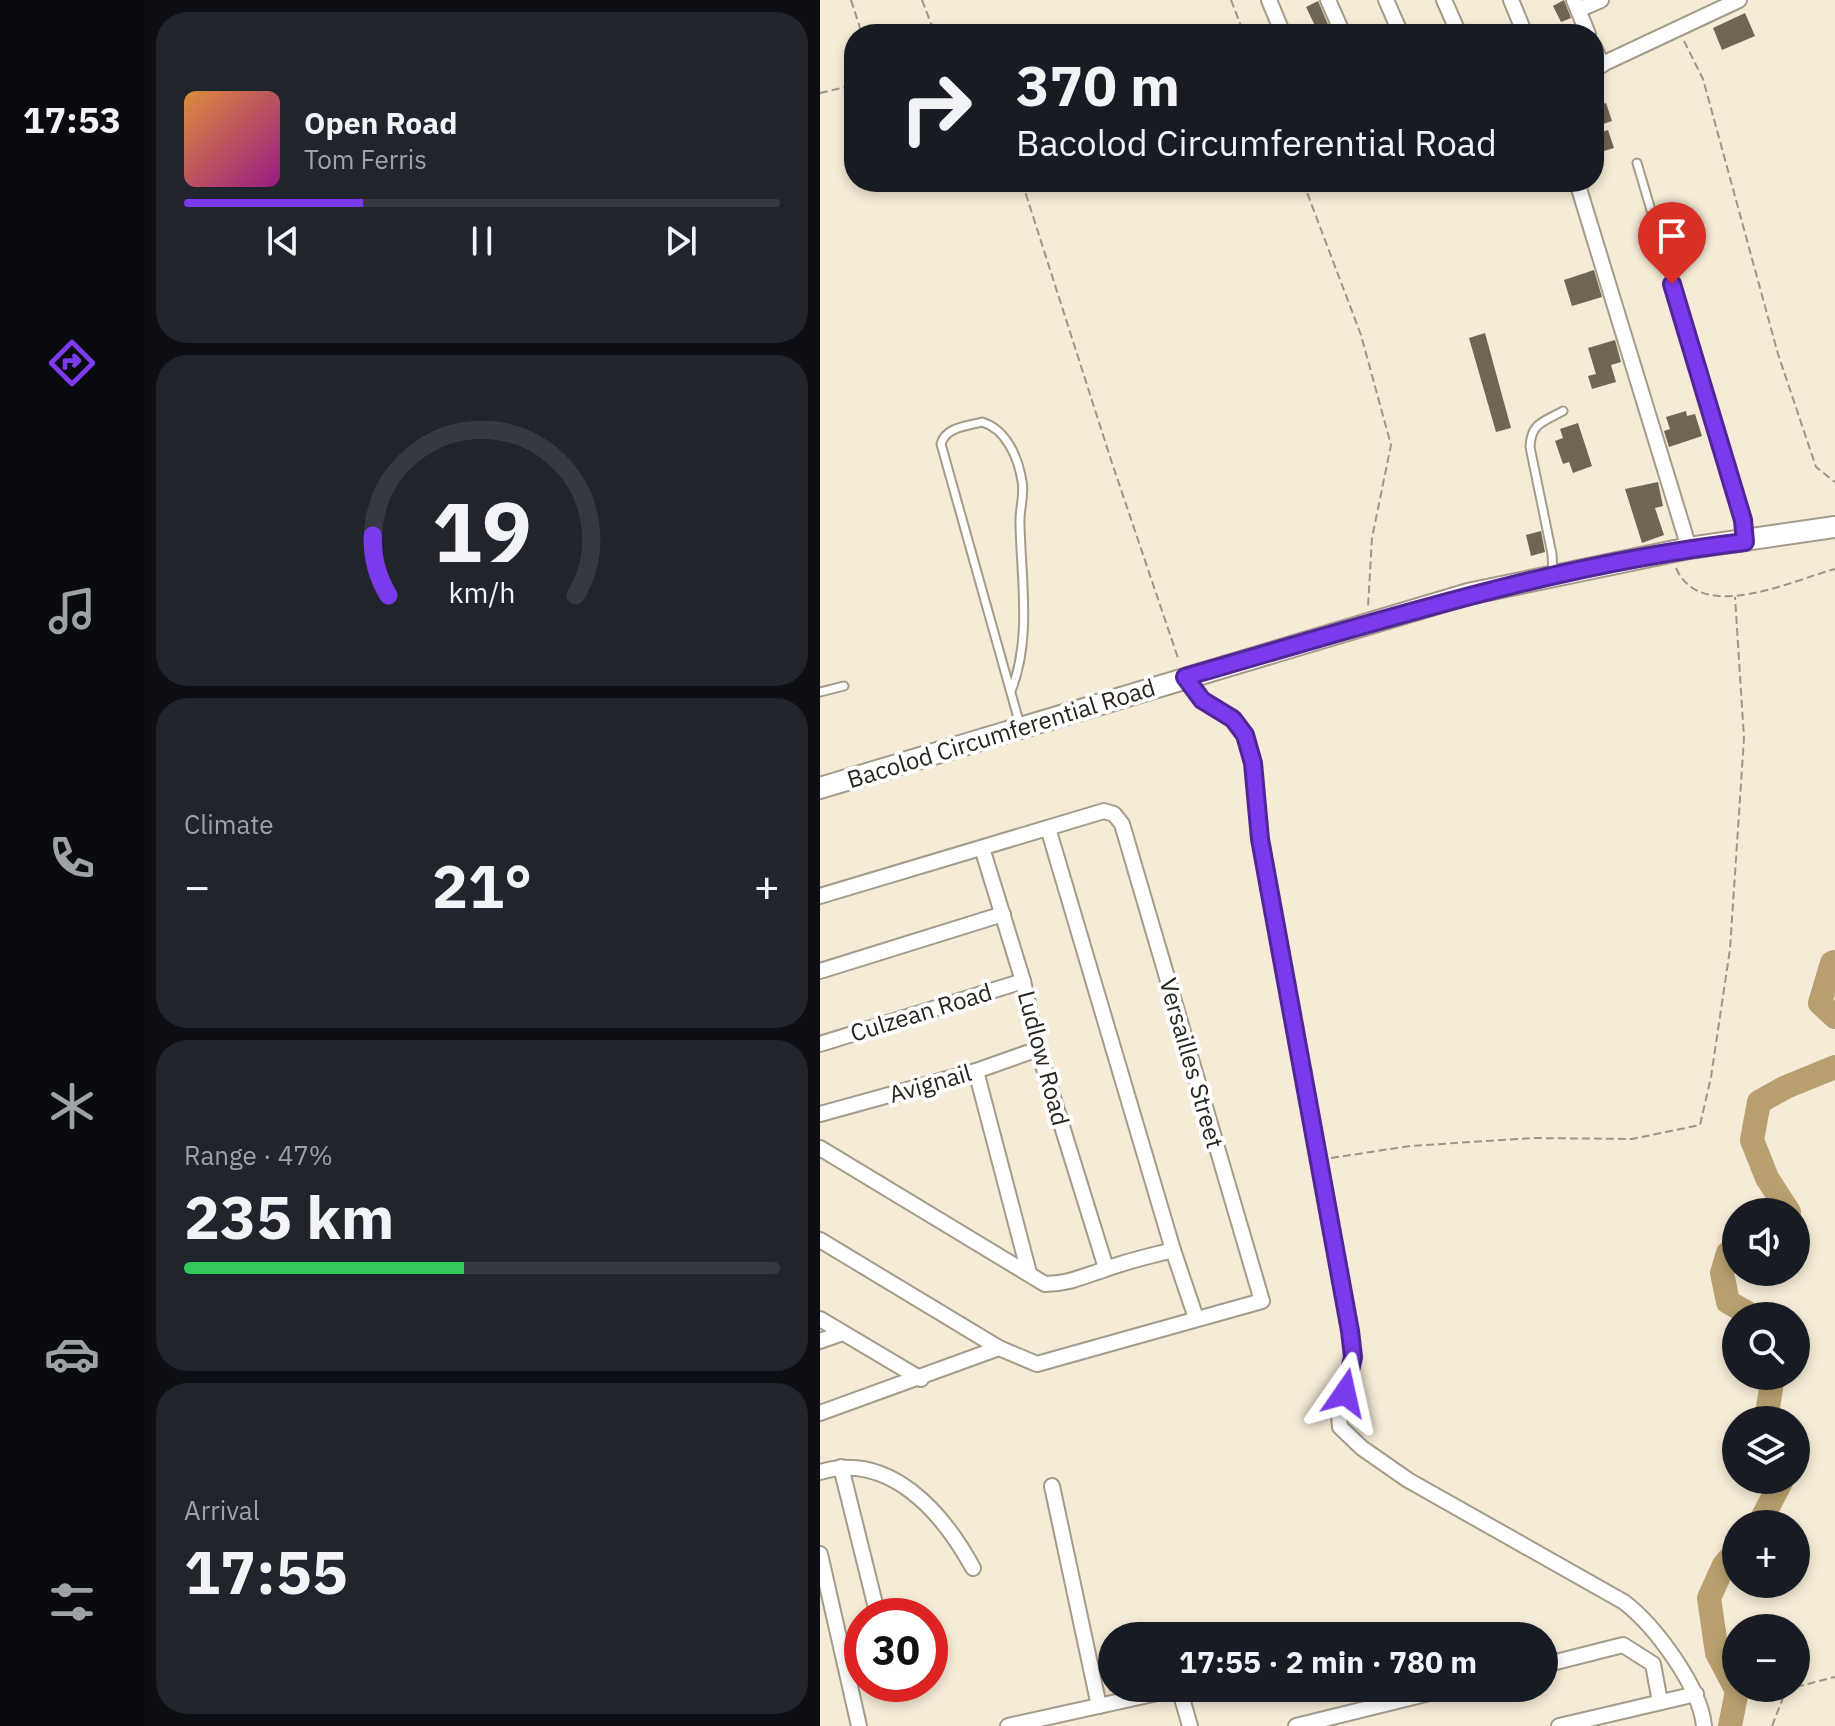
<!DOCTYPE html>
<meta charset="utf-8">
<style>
body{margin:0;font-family:"IBM Plex Sans",sans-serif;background:#20242c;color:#f1f3f6;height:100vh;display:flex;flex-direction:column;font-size:30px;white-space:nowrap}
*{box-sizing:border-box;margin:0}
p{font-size:26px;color:#9ea1a6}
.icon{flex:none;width:44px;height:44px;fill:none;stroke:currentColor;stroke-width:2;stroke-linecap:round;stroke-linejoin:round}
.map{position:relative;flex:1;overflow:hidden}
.sheet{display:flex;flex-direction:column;gap:12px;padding:12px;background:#0d0f14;width:676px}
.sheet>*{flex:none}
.guide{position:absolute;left:24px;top:24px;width:760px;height:168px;border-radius:32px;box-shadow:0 4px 12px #0003;background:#171b24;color:#f1f3f6;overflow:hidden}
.fabs{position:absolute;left:902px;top:1198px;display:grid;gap:16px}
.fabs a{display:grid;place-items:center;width:88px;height:88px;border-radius:50%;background:#171b24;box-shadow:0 4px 12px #0003;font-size:40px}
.speed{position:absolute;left:24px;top:1598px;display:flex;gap:16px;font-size:40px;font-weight:700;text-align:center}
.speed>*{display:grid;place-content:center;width:104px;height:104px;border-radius:50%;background:#171b24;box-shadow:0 4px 12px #0003;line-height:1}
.speed .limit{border:12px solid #d22;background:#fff;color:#111}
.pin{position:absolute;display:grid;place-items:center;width:68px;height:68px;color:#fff;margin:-82px -34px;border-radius:50% 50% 50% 0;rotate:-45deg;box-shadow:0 0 8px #0007}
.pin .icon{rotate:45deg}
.me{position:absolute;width:88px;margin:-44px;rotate:11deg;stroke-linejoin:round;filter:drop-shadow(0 0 6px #0008)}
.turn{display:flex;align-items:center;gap:28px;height:168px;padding:0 40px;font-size:36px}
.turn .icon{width:104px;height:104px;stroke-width:2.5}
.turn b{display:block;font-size:56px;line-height:68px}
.big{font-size:60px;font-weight:800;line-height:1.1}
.sheet .widget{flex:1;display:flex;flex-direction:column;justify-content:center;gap:12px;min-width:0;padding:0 28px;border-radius:32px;background:#20242c}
.sheet .dial{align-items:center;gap:0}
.dial svg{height:208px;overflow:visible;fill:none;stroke:#363941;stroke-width:7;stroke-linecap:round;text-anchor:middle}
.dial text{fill:#f1f3f6;stroke:none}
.song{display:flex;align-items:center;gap:24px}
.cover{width:96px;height:96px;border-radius:12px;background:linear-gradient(135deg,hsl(30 70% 55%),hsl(310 70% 35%))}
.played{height:8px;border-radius:4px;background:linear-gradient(90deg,#7c3aed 30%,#363941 30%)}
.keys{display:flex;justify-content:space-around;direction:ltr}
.heat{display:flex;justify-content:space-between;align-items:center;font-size:44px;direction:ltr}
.charge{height:12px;border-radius:6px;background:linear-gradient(90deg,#34c759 47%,#363941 0)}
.trip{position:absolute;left:278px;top:1622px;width:460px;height:80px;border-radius:40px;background:#171b24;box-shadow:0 4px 12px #0003;font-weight:800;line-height:80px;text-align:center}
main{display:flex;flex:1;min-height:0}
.dock{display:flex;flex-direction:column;width:144px;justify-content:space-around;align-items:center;background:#090b0e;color:#9ea1a6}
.dock .icon{width:56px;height:56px}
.dock .current{color:#7c3aed}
.dock b{font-size:36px;color:#f1f3f6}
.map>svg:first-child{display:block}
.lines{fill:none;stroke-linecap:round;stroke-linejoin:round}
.river{stroke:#b79f6f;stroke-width:24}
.building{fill:#6e6554}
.lane-casing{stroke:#a59b89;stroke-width:11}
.street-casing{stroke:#a59b89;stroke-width:18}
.primary-casing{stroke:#a59b89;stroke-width:24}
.path{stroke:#9e9788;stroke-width:2;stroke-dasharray:8 4;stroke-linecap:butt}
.lane{stroke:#fff;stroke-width:7}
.street{stroke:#fff;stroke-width:14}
.primary{stroke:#fff;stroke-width:20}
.route-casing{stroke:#51269a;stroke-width:20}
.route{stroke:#7c3aed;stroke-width:14}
.labels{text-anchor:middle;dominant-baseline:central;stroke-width:8;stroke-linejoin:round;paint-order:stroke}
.street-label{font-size:24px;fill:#29251e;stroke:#fff}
</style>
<main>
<nav class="dock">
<b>17:53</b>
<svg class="icon current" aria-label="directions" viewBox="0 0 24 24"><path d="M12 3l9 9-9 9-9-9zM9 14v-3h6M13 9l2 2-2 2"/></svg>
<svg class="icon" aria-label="music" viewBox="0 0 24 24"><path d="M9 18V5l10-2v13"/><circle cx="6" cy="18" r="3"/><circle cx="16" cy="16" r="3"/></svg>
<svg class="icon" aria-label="phone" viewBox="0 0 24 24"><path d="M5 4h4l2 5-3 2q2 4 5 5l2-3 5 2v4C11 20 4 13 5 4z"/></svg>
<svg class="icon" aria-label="climate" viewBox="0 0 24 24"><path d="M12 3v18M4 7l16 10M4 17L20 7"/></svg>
<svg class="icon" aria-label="car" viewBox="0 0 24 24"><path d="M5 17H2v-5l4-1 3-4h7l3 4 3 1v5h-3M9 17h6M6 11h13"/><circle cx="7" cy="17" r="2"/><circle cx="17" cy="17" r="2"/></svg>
<svg class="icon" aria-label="filters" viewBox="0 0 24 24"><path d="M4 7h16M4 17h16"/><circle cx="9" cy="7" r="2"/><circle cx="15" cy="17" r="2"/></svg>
</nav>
<section class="sheet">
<div class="widget">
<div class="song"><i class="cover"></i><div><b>Open Road</b><p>Tom Ferris</p></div></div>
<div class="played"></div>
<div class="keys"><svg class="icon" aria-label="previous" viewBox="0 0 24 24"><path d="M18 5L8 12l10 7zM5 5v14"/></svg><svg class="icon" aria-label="pause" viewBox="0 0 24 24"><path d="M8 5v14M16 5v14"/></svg><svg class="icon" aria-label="next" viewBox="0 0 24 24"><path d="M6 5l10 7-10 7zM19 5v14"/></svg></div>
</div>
<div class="widget dial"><svg viewBox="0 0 100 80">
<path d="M14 69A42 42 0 1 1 86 69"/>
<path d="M14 69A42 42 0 0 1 8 46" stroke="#7c3aed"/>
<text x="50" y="56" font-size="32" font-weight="700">19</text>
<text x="50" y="72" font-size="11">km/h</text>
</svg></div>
<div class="widget"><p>Climate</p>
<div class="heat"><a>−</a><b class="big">21°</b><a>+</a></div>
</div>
<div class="widget"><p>Range · 47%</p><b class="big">235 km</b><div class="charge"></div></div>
<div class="widget"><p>Arrival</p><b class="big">17:55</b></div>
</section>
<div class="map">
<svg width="1015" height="1726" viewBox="0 0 1015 1726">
<rect width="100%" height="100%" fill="#f5ebd7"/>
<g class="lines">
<g class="river">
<path d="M1015,962L1012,963L1000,1003L1015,1017"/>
<path d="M969,1212L947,1178L932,1140L939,1102L966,1087L1015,1067"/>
<path d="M916,1248L908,1253L902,1273L908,1302L933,1316"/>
<path d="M946,1420L953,1376"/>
<path d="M939,1524L962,1480"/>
<path d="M910,1726L917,1691L897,1653L889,1598L904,1565L916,1551"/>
</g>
</g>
<g class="building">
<path d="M744,0L751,18L741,22L733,6Z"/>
<path d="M498,1L510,29L499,34L486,7Z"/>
<path d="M925,13L935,36L902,50L893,28Z"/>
<path d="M786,103L792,121L777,126L774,107Z"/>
<path d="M788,130L794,148L774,154V135Z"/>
<path d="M774,270L782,297L752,306L744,280Z"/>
<path d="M665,333L691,428L676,432L649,338Z"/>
<path d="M795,340L801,362L791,365L796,382L772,389L768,376L776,374L768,348Z"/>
<path d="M866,411L867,416L875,414L882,436L849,447L844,431L850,429L846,417Z"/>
<path d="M758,423L772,466L753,473L749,462L743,464L735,441L743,438L740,429Z"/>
<path d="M838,482L843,506L835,508L844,535L822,543L805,489Z"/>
<path d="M721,531L725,552L711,556L706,535Z"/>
</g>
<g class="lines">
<defs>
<g id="lane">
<path d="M817,163L923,520L925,540"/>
<path d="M733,573L732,554L710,447C711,423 723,422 743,411"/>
<path d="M191,691C212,639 201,578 200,524C199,510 205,495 202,481C198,457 186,429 162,422C148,426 125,427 121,444L200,725"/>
<path d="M0,692L24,686"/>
</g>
<g id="street">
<path d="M449,0L463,34"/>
<path d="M508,0L523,34"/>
<path d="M566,0L581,34"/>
<path d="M624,0L639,34"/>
<path d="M691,0L705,34"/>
<path d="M754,0L768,34"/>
<path d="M758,10L781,0"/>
<path d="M774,47L782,65"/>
<path d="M774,68L919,0"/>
<path d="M757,182L869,548"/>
<path d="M365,677L382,700L413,719L425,735L433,763L440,839L530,1331L533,1357L519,1415L520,1427L542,1448L588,1480L804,1602C835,1626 880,1686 884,1726"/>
<path d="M228,828L353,1250L376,1318"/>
<path d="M162,848L203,981L218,1049L286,1268"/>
<path d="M0,896L284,811L294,814L302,824L442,1301L217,1364L179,1348L0,1240"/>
<path d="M0,971L183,914"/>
<path d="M0,1044L203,981"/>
<path d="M156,1071L209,1273"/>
<path d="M0,1114L156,1071L218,1049"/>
<path d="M0,1148L225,1284C248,1284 264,1276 286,1269C307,1261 330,1256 353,1250"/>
<path d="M0,1319L101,1379"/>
<path d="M0,1341L23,1333"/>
<path d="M0,1413L179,1348"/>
<path d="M21,1467L58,1616"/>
<path d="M0,1472C70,1451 123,1513 153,1568"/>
<path d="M232,1486L279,1706"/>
<path d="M0,1554L39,1726"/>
<path d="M724,1665L803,1645L833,1664L840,1702"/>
<path d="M359,1688L370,1726"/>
<path d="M188,1726L360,1688"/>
<path d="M476,1726L630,1688"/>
<path d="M739,1726L876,1694"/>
</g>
<path id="primary" d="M0,788L648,594L869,548L1015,527"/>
</defs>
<use href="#lane" class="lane-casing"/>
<use href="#street" class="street-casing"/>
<use href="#primary" class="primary-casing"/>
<g class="path">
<path d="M31,0L42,34"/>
<path d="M102,0L115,34"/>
<path d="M411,0L424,34"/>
<path d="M864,41L883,79L958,354L996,467L1015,482"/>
<path d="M0,93L34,85"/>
<path d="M202,182L292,463L359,661"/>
<path d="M483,182L541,335L571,445L552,538L548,607"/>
<path d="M856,568C881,625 973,580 1015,569"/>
<path d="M511,1158L590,1146L712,1138L812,1139L880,1125L891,1077L910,949L924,738L915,597"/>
<path d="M976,1687L1015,1677"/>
<path d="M952,1726L963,1698L973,1688"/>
</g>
<use href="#lane" class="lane"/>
<use href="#street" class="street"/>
<use href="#primary" class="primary"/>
</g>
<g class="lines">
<defs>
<path id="route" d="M525,1393L533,1357L530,1331L440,839L433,763L425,735L413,719L382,700L365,677C550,624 733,564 925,542L923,520L852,284"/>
</defs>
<use href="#route" class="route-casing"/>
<use href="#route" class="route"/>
</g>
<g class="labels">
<g class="street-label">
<text transform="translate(181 733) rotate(-17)">Bacolod Circumferential Road</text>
<text transform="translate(101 1012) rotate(-17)">Culzean Road</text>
<text transform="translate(224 1058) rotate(75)">Ludlow Road</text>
<text transform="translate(372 1063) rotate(74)">Versailles Street</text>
<text transform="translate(110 1083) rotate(-16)">Avignail</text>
</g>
</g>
</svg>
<div class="fabs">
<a><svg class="icon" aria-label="sound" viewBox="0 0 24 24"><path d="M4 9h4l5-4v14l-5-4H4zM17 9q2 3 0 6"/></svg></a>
<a><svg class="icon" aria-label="search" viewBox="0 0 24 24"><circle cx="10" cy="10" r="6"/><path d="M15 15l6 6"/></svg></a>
<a><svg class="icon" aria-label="layers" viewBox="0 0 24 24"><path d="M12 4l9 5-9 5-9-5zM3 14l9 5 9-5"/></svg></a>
<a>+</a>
<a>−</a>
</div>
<div class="speed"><div class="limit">30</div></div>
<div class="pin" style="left:852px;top:284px;background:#d93025"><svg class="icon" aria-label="arrive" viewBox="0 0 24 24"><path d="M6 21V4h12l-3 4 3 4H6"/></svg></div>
<svg class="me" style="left:525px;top:1393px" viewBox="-20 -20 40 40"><path d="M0-17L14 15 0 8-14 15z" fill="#7c3aed" stroke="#fff" stroke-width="4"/></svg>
<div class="trip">17:55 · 2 min · 780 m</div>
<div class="guide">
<div class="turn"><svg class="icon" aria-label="right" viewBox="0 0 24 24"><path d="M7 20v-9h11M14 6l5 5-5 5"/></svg><div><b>370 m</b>Bacolod Circumferential Road</div></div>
</div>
</div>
</main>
